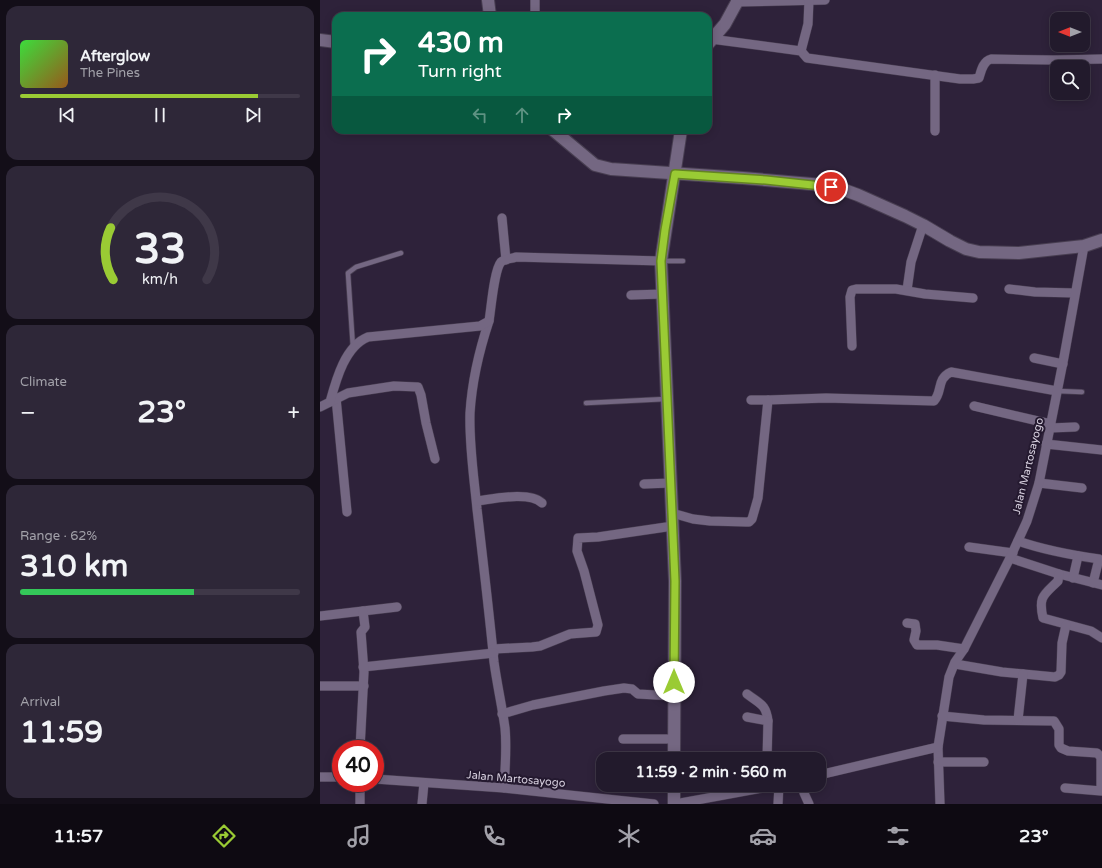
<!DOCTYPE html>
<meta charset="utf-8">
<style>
body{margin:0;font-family:"Varela Round",sans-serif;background:#2e2738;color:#f1f3f6;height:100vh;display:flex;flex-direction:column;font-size:15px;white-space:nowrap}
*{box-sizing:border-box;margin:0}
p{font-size:13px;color:#a2a1a9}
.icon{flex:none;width:22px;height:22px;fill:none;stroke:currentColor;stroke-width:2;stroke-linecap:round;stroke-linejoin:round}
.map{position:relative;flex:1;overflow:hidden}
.details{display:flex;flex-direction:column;gap:6px;padding:6px;background:#130e18;width:320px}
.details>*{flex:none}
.hud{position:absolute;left:12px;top:12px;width:380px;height:122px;border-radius:12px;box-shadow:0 2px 10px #0003,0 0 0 1px #3f3848;background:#0b6e4f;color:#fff;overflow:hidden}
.needle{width:26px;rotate:270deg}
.controls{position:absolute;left:730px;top:12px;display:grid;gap:8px}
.controls a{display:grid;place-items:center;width:40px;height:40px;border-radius:8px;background:#221a2c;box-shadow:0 2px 10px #0003,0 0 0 1px #3f3848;font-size:20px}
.speed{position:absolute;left:12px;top:740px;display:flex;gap:8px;font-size:20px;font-weight:700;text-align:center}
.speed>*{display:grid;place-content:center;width:52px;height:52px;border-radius:50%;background:#221a2c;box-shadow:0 2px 10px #0003,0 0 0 1px #3f3848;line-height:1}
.speed .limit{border:6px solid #d22;background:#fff;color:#111}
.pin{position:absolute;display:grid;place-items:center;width:34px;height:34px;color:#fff;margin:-17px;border:2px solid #fff;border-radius:50%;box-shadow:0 1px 4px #0007}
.me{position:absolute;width:44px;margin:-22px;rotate:0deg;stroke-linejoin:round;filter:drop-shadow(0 0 3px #0008)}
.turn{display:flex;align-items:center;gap:14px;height:84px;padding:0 20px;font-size:18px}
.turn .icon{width:52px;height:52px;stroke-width:2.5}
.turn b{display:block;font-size:28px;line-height:34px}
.lanes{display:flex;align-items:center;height:38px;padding:0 20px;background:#0003;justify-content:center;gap:20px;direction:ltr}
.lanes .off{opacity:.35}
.big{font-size:30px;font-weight:700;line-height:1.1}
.details .tile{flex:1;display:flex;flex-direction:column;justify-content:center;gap:6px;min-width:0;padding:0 14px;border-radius:12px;background:#2e2738}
.details .dial{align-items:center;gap:0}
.dial svg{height:104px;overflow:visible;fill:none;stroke:#3f3848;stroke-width:7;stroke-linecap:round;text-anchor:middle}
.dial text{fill:#f1f3f6;stroke:none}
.song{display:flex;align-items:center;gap:12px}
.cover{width:48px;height:48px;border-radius:6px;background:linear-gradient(135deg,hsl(120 70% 55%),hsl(30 70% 35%))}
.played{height:4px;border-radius:2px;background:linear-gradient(90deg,#9acb34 85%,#3f3848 85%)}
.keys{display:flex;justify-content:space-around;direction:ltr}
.heat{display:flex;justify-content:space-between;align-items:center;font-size:22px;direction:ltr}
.charge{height:6px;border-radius:3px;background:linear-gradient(90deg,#34c759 62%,#3f3848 0)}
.trip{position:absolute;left:276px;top:752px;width:230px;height:40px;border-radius:12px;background:#221a2c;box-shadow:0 2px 10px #0003,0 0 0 1px #3f3848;font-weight:700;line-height:40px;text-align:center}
.menu{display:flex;height:64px;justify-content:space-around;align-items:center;background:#0e0a12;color:#a2a1a9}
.menu .icon{width:28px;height:28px}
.menu .active{color:#9acb34}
.menu b{font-size:18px;color:#f1f3f6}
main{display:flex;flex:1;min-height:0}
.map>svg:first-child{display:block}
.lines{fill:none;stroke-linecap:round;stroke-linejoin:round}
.lane-casing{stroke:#483e51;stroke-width:6}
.street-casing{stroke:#483e51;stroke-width:10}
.secondary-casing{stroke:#483e51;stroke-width:14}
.lane{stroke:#746782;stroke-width:4.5}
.street{stroke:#746782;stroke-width:9}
.secondary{stroke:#746782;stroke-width:12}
.route-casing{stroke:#648422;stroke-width:10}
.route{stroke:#9acb34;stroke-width:7}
.labels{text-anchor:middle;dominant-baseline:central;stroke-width:4;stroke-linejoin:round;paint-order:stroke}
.street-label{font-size:11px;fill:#d5cedd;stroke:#24192f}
</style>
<main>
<section class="details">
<div class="tile">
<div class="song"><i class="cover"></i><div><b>Afterglow</b><p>The Pines</p></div></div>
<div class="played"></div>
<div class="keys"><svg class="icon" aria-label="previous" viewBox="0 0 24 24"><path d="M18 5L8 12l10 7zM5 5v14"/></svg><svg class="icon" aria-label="pause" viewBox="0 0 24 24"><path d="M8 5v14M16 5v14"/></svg><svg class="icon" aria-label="next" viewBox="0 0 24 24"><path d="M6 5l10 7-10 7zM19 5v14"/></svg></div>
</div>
<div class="tile dial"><svg viewBox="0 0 100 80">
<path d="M14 69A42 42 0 1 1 86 69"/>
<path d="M14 69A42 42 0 0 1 12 29" stroke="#9acb34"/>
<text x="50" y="56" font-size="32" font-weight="700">33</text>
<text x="50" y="72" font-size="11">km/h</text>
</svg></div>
<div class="tile"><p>Climate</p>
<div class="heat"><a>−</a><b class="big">23°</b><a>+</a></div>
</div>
<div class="tile"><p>Range · 62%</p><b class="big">310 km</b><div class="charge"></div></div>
<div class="tile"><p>Arrival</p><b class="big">11:59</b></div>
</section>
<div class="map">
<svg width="782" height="804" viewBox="0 0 782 804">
<rect width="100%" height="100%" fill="#2e223a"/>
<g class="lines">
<defs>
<g id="lane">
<path d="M343,261H363"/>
<path d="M33,348L28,273L36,267L81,253"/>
<path d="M737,391L762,392"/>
<path d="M266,403L346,399"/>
</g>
<g id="street">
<path d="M215,0V16"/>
<path d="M417,2L505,0"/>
<path d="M391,39L481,51L487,58L640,79H653L659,78C661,71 663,61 671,59L733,60L782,59"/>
<path d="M481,51L488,24L489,0"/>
<path d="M615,131V75"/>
<path d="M182,218L186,260"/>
<path d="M689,289L715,292L755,293"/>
<path d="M587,290L591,262L603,225"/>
<path d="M311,295L343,294"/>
<path d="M169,321C159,351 152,381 150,413C149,445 154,477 157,509C163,560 169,611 174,662C177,684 182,706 185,728C187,748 185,769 184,788"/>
<path d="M532,346L530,297L532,290L536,289H576L605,294L653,298"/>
<path d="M714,358L743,364"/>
<path d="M16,398L27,512"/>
<path d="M448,400L506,398L614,401C623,391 616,379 631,372L737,391"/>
<path d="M10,402L28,393L74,386L98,387L101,395L106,423L115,459"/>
<path d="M654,406L731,424"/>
<path d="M0,407L10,402C16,380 25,346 48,337L160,326L169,321C171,310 174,270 181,262C184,259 191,259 196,257L341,261"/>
<path d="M730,428L755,427"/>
<path d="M726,444L782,450"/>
<path d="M719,483L762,488"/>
<path d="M324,484L351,483"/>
<path d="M157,501C173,499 210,491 222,503"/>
<path d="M352,513L373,519L390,521L426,522H429L432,519L438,498L448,400H431"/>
<path d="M698,541C724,550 751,555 779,559L773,583"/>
<path d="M649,547L693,553"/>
<path d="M690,558L739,574L782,585"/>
<path d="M739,574L738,581C724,595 718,596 723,618L771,631L782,638"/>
<path d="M753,578L758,556"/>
<path d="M0,616L77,607"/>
<path d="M587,623L595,624L596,631L594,640L597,645H617L644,649"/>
<path d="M173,649L212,647L220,646L250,634L276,632L278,625L264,571L257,551L258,538L278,537L353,526"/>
<path d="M635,664L682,672L735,677L739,675L741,672L742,643L746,625"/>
<path d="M43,667L174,653"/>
<path d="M0,686H44"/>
<path d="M427,694C440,704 446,704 448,721"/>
<path d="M182,714L213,705L284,691L304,688L312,689L318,694L354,696"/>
<path d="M622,716L664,720L734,721L739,729V745L741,748L748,751L777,753L781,757V791L745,788"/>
<path d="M427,717L448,721L447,759"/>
<path d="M698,720L703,674"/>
<path d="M303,739H354"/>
<path d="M618,747L620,804"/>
<path d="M40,749L44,672L41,632L45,627L43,611"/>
<path d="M618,762H664"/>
<path d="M499,775L618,747L629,677L635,662L644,649L690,558L707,521L719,483L744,357L764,246"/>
<path d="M0,777H21"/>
<path d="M55,779L184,788L334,804"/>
<path d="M40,783V804"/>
<path d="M484,785V793L489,804"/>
<path d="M102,804L104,783"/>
<path d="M355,804L459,785"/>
<path d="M458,804L459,785"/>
</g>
<g id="secondary">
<path d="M168,0L170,16"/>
<path d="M0,40L16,42"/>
<path d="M388,44L405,24L417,2V0"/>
<path d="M233,130L275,165L291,169L423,178L503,185L519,188L538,195L585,216L603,225L630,241L646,249L659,252L699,253L764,246L782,240"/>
<path d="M354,759L355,581L341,261L361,130"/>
<path d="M354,804V785"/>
</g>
</defs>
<use href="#lane" class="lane-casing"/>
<use href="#street" class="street-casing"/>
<use href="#secondary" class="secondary-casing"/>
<use href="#lane" class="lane"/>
<use href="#street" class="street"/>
<use href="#secondary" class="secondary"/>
</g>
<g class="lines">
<defs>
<path id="route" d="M354,682L355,581L341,261L345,230L355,174L446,180L511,187"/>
</defs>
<use href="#route" class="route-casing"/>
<use href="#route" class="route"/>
</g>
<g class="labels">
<g class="street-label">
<text transform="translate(708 466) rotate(-76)">Jalan Martosayogo</text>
<text transform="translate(196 779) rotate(5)">Jalan Martosayogo</text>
</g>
</g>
</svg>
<div class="controls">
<a><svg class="needle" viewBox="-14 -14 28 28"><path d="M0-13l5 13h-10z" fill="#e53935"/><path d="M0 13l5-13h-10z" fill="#a2a1a9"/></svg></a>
<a><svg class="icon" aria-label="search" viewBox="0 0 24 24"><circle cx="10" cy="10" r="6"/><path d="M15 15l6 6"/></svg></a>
</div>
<div class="speed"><div class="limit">40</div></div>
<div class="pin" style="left:511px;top:187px;background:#d93025"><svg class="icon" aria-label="arrive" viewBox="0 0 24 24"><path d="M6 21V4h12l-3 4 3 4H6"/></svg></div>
<svg class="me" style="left:354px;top:682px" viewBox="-20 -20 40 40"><circle r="19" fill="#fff"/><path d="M0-13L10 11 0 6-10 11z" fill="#9acb34"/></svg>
<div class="trip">11:59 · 2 min · 560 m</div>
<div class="hud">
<div class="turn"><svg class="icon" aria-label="right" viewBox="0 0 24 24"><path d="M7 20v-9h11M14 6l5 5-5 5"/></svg><div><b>430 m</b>Turn right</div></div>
<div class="lanes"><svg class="icon off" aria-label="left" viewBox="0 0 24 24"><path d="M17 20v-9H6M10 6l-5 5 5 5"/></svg><svg class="icon off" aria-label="ahead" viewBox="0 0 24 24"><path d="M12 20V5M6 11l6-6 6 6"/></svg><svg class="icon" aria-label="right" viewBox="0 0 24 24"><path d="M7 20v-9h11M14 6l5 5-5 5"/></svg></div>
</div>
</div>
</main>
<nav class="menu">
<b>11:57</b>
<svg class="icon active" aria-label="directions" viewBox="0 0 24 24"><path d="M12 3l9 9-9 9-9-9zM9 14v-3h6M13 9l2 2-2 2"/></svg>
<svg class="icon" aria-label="music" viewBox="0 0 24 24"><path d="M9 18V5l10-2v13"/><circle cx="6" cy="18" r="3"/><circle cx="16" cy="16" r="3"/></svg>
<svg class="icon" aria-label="phone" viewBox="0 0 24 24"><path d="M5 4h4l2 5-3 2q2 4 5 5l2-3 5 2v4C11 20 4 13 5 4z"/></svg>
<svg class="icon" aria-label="climate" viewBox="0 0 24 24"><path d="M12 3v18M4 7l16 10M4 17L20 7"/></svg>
<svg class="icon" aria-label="car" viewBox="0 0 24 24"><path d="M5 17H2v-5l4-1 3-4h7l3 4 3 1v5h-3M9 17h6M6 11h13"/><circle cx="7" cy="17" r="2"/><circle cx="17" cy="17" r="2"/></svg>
<svg class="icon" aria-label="filters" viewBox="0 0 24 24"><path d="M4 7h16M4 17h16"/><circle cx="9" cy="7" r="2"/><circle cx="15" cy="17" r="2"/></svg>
<b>23°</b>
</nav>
